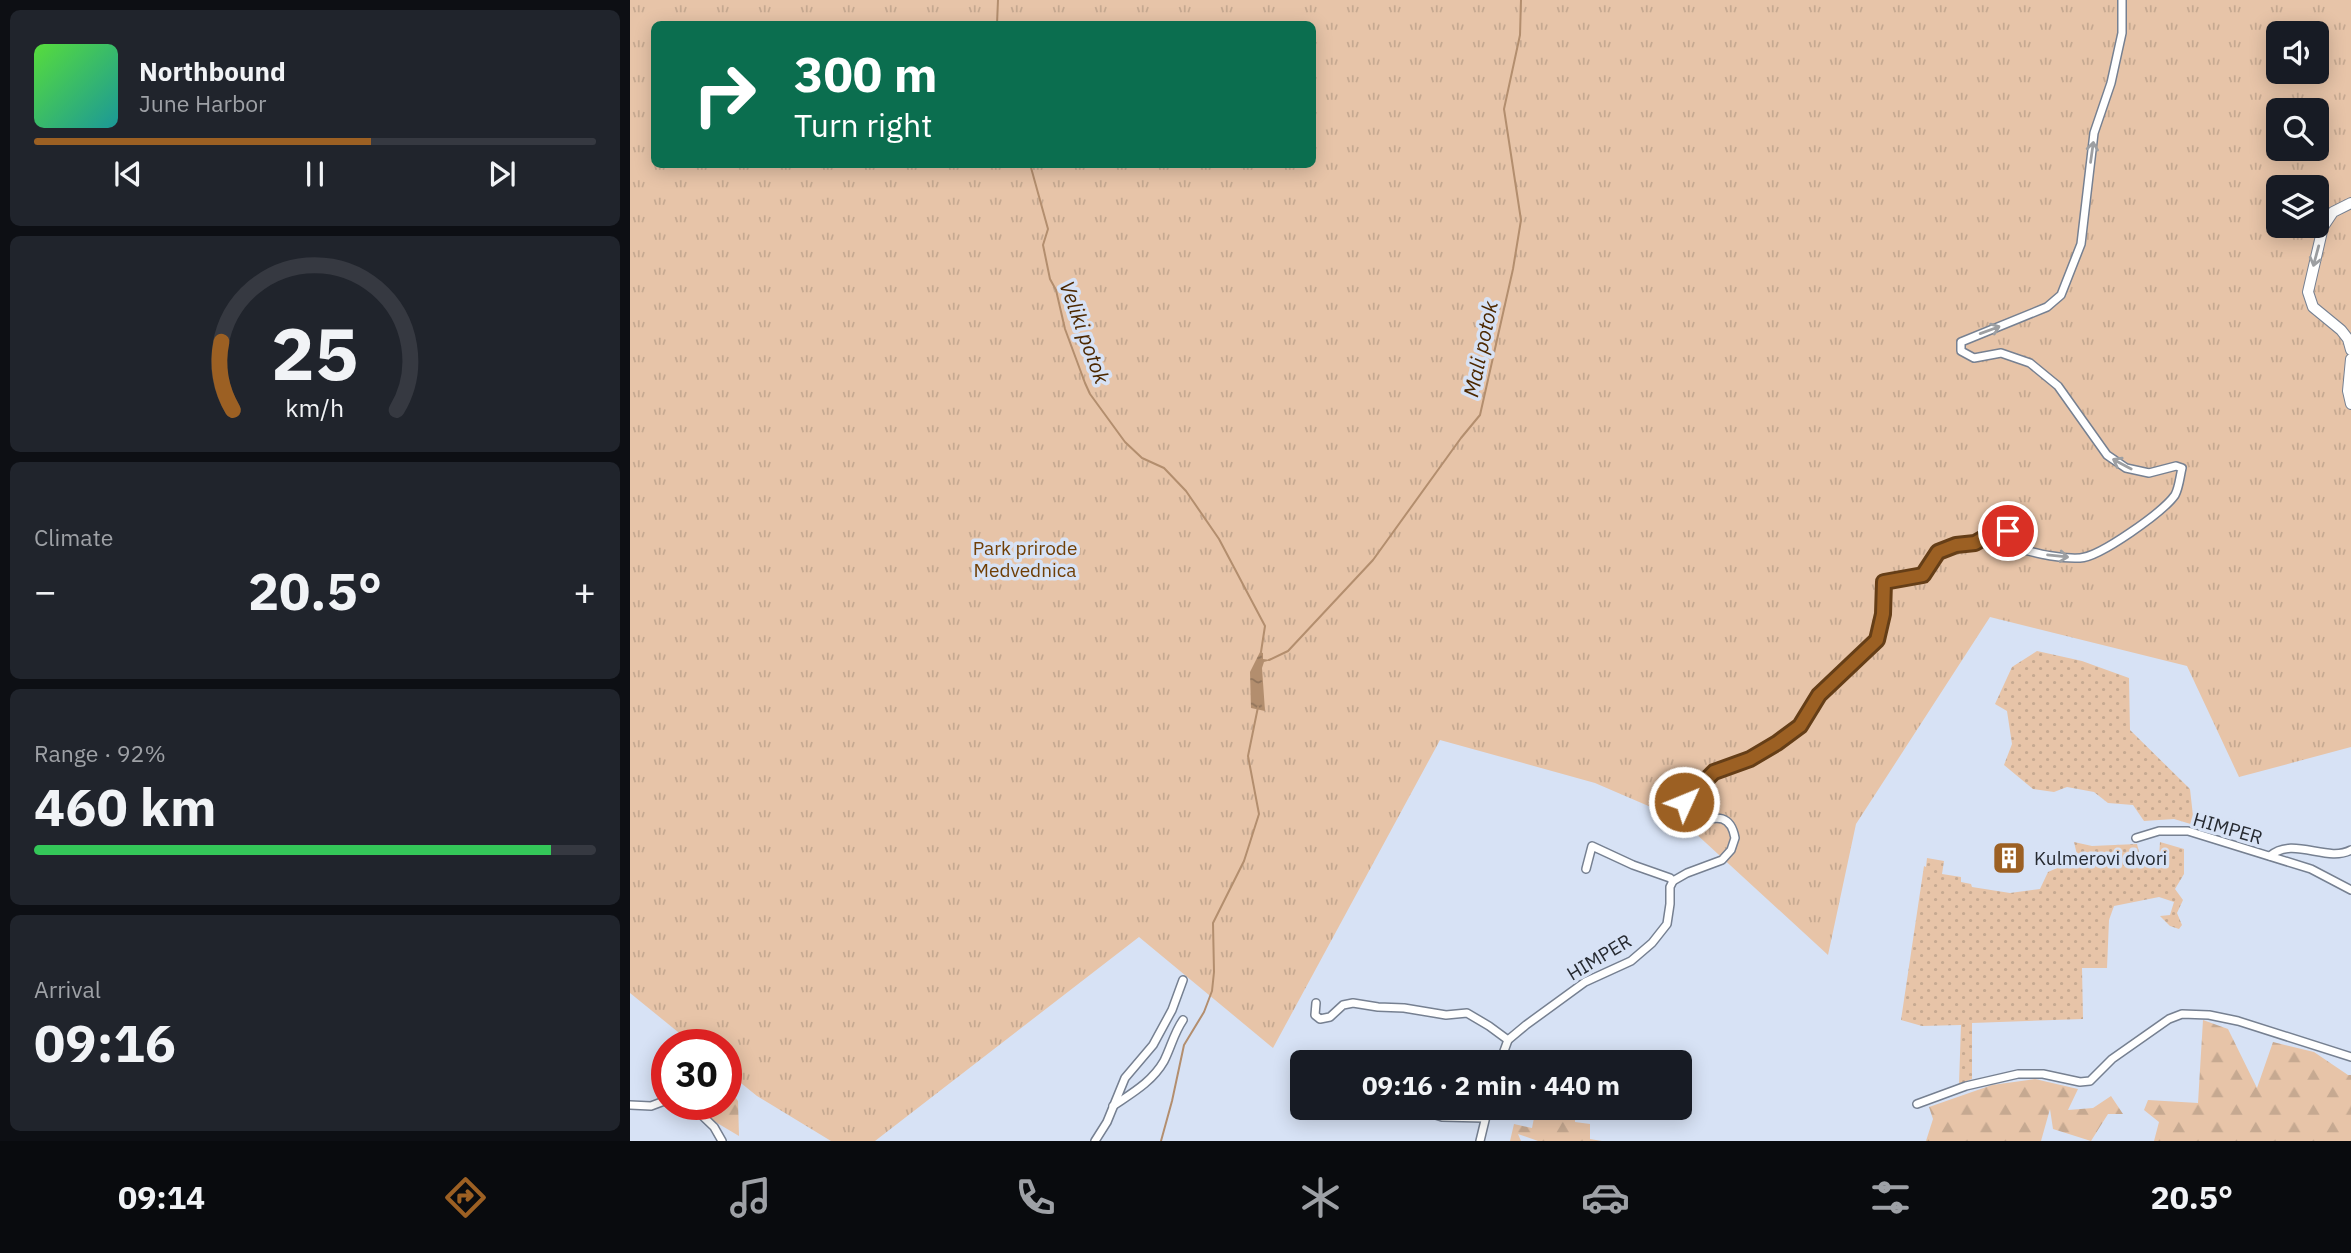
<!DOCTYPE html>
<meta charset="utf-8">
<style>
body{margin:0;font-family:"IBM Plex Sans",sans-serif;background:#20242c;color:#f1f3f6;height:100vh;display:flex;flex-direction:column;font-size:26px;white-space:nowrap}
*{box-sizing:border-box;margin:0}
p{font-size:23px;color:#9ea1a6}
.icon{flex:none;width:38px;height:38px;fill:none;stroke:currentColor;stroke-width:2;stroke-linecap:round;stroke-linejoin:round}
.map{position:relative;flex:1;overflow:hidden}
.side{display:flex;flex-direction:column;gap:10px;padding:10px;background:#0d0f14;width:630px}
.side>*{flex:none}
.banner{position:absolute;left:21px;top:21px;width:665px;height:147px;border-radius:10px;box-shadow:0 4px 18px #0003;background:#0b6e4f;color:#fff;overflow:hidden}
.tools{position:absolute;left:1636px;top:21px;display:grid;gap:14px}
.tools a{display:grid;place-items:center;width:63px;height:63px;border-radius:10px;background:#171b24;box-shadow:0 4px 18px #0003;font-size:35px}
.speed{position:absolute;left:21px;top:1029px;display:flex;gap:14px;font-size:35px;font-weight:700;text-align:center}
.speed>*{display:grid;place-content:center;width:91px;height:91px;border-radius:50%;background:#171b24;box-shadow:0 4px 18px #0003;line-height:1}
.speed .limit{border:10px solid #d22;background:#fff;color:#111}
.pin{position:absolute;display:grid;place-items:center;width:60px;height:60px;color:#fff;margin:-30px;border:4px solid #fff;border-radius:50%;box-shadow:0 2px 7px #0007}
.me{position:absolute;width:77px;margin:-38px;rotate:46deg;stroke-linejoin:round;filter:drop-shadow(0 0 5px #0008)}
.turn{display:flex;align-items:center;gap:24px;height:147px;padding:0 28px;font-size:32px}
.turn .icon{width:91px;height:91px;stroke-width:2.5}
.turn b{display:block;font-size:49px;line-height:60px}
.big{font-size:52px;font-weight:700;line-height:1.1}
.side .widget{flex:1;display:flex;flex-direction:column;justify-content:center;gap:10px;min-width:0;padding:0 24px;border-radius:10px;background:#20242c}
.side .dial{align-items:center;gap:0}
.dial svg{height:182px;overflow:visible;fill:none;stroke:#363941;stroke-width:7;stroke-linecap:round;text-anchor:middle}
.dial text{fill:#f1f3f6;stroke:none}
.song{display:flex;align-items:center;gap:21px}
.cover{width:84px;height:84px;border-radius:10px;background:linear-gradient(135deg,hsl(110 70% 55%),hsl(180 70% 35%))}
.played{height:7px;border-radius:4px;background:linear-gradient(90deg,#9c6023 60%,#363941 60%)}
.keys{display:flex;justify-content:space-around;direction:ltr}
.heat{display:flex;justify-content:space-between;align-items:center;font-size:38px;direction:ltr}
.charge{height:10px;border-radius:5px;background:linear-gradient(90deg,#34c759 92%,#363941 0)}
.trip{position:absolute;left:660px;top:1050px;width:402px;height:70px;border-radius:10px;background:#171b24;box-shadow:0 4px 18px #0003;font-weight:700;line-height:70px;text-align:center}
.tabs{display:flex;height:112px;justify-content:space-around;align-items:center;background:#090b0e;color:#9ea1a6}
.tabs .icon{width:49px;height:49px}
.tabs .current{color:#9c6023}
.tabs b{font-size:32px;color:#f1f3f6}
main{display:flex;flex:1;min-height:0}
.map>svg:first-child{display:block}
.grass{fill:url(#grass-dots)}
.forest{fill:url(#forest-firs)}
.park{fill:url(#park-tufts);fill-rule:evenodd}
.water{fill:url(#water-ripples)}
.lines{fill:none;stroke-linecap:round;stroke-linejoin:round}
.stream{stroke:#b38e6e;stroke-width:2}
.minor-casing{stroke:#768091;stroke-width:10}
.major-casing{stroke:#768091;stroke-width:12}
.minor{stroke:#fff;stroke-width:7}
.major{stroke:#fff;stroke-width:10}
.oneway{stroke:#9d9fa2}
.route-casing{stroke:#653e17;stroke-width:18}
.route{stroke:#9c6023;stroke-width:12}
.labels{text-anchor:middle;dominant-baseline:central;stroke-width:7;stroke-linejoin:round;paint-order:stroke}
.park-label{font-size:19px;fill:#6f3e05;stroke:#d7e2f5}
.street-label{font-size:19px;fill:#262a31;stroke:#d7e2f5}
.poi-label{font-size:19px;fill:#262a31;stroke:#d7e2f5;text-anchor:start}
.water-label{font-size:21px;font-style:italic;fill:#4c2800;stroke:#d7e2f5}
</style>
<main>
<section class="side">
<div class="widget">
<div class="song"><i class="cover"></i><div><b>Northbound</b><p>June Harbor</p></div></div>
<div class="played"></div>
<div class="keys"><svg class="icon" aria-label="previous" viewBox="0 0 24 24"><path d="M18 5L8 12l10 7zM5 5v14"/></svg><svg class="icon" aria-label="pause" viewBox="0 0 24 24"><path d="M8 5v14M16 5v14"/></svg><svg class="icon" aria-label="next" viewBox="0 0 24 24"><path d="M6 5l10 7-10 7zM19 5v14"/></svg></div>
</div>
<div class="widget dial"><svg viewBox="0 0 100 80">
<path d="M14 69A42 42 0 1 1 86 69"/>
<path d="M14 69A42 42 0 0 1 9 39" stroke="#9c6023"/>
<text x="50" y="56" font-size="32" font-weight="700">25</text>
<text x="50" y="72" font-size="11">km/h</text>
</svg></div>
<div class="widget"><p>Climate</p>
<div class="heat"><a>−</a><b class="big">20.5°</b><a>+</a></div>
</div>
<div class="widget"><p>Range · 92%</p><b class="big">460 km</b><div class="charge"></div></div>
<div class="widget"><p>Arrival</p><b class="big">09:16</b></div>
</section>
<div class="map">
<svg width="1721" height="1141" viewBox="0 0 1721 1141">
<defs>
<pattern id="grass-dots" width="8" height="8" patternUnits="userSpaceOnUse" patternTransform="scale(1.75)"><rect width="8" height="8" fill="#e7c4a8"/><path d="M2 2h.1M6 6h.1" fill="none" stroke="#c6a991" stroke-width="1.8" stroke-linecap="round"/></pattern>
<pattern id="forest-firs" width="22" height="20" patternUnits="userSpaceOnUse" patternTransform="scale(1.75)"><rect width="22" height="20" fill="#e7c4a8"/><path d="M5 1l3.5 6h-7zM16 11l3.5 6h-7z" fill="#c6a991"/></pattern>
<pattern id="park-tufts" width="24" height="20" patternUnits="userSpaceOnUse" patternTransform="scale(1.75)"><rect width="24" height="20" fill="#e7c4a8"/><path d="M3 7l-1-3M5 7V3M7 7l1-3M15 17l-1-3M17 17v-4M19 17l1-3" fill="none" stroke="#c6a991"/></pattern>
<pattern id="water-ripples" width="26" height="14" patternUnits="userSpaceOnUse" patternTransform="scale(1.75)"><rect width="26" height="14" fill="#b38e6e"/><path d="M2 4q2-2 4 0t4 0M15 11q2-2 4 0t4 0" fill="none" stroke="#91745b"/></pattern>
</defs>
<rect width="100%" height="100%" fill="#d7e2f5"/>
<g class="grass">
<path d="M1407,651L1452,661L1499,678L1500,730L1560,789L1564,825L1544,819L1514,821L1503,805L1478,803L1464,792L1437,787L1424,792L1403,789L1374,765L1382,744L1377,711L1365,704L1382,667Z"/>
<path d="M1444,842L1462,846L1507,844L1511,860L1529,857L1530,842L1554,849V874L1545,889L1553,900L1547,913L1552,925L1549,929L1540,926L1530,916L1540,915L1544,902L1529,897L1484,906L1479,920L1477,968H1452L1453,1019L1342,1023V1079L1329,1084L1331,1025L1292,1026L1271,1020L1294,866L1296,867L1297,858L1314,861L1312,874L1331,877V882L1341,884L1342,887L1380,893L1410,889L1418,872L1448,859Z"/>
</g>
<g class="forest">
<path d="M1573,1020L1598,1029L1627,1088L1643,1042L1684,1052L1718,1075H1721V1141H1524L1529,1122L1514,1110L1518,1100L1568,1103Z"/>
<path d="M1405,1079L1448,1089L1438,1110L1463,1108L1481,1096L1493,1114H1478L1461,1141L1423,1129L1420,1109L1411,1141H1296L1303,1119L1299,1107L1362,1085Z"/>
<path d="M96,1084L108,1101L109,1136L67,1111L63,1104H96Z"/>
<path d="M906,1108H945V1122L960,1124V1139L972,1141H908L888,1134L891,1141H880L884,1124L902,1128Z"/>
</g>
<path class="park" d="M0,0H1721V747L1609,777L1557,666L1360,617L1226,824L1198,955L1051,820L965,783L810,740L643,1048L509,937L245,1141H201L127,1096L96,1071V1045H64L0,993ZM24,24H682V164H24ZM1648,33H1687V72H1648ZM1648,110H1687V149H1648ZM1648,187H1687V226H1648Z"/>
<path class="water" d="M630,652L633,653V659L641,660L634,662L632,668L635,711L621,708L620,672Z"/>
<g class="lines">
<g class="stream">
<path d="M367,24L368,0"/>
<path d="M400,164L418,229L413,245L420,279L426,290L435,329L455,383L460,394L495,442L512,458L534,468L556,491L589,539L635,626L631,652"/>
<path d="M639,660L658,651L743,560L831,438L850,415L883,269L891,220L874,109L890,35L891,0"/>
<path d="M531,1141L542,1101L554,1045L574,1012L582,991L584,972L583,923L614,861L629,814L618,756L628,707"/>
</g>
<defs>
<g id="minor">
<path d="M1506,838L1529,831H1558L1681,869L1721,890"/>
<path d="M1640,856C1663,836 1697,863 1721,850"/>
<path d="M956,869L962,846L1003,865L1040,878L1043,881"/>
<path d="M686,1003L685,1015L690,1019L700,1017L713,1005L723,1003L748,1007L774,1008L816,1015L837,1013L859,1026L878,1040"/>
<path d="M870,1062L878,1040L896,1025L955,982L1001,961L1022,943L1037,924L1040,904V887L1043,881L1057,873L1092,860L1101,850L1105,838C1098,800 1067,830 1048,821L1047,811L1084,772L1120,759L1147,743L1170,726L1189,695L1246,640L1253,614L1254,582L1293,575L1308,552L1326,545L1345,543L1371,528L1378,531L1391,549C1410,554 1430,559 1450,558C1470,557 1533,512 1545,495C1549,488 1550,476 1552,468L1546,466L1519,473L1496,468L1477,455L1428,386L1400,363L1371,353L1344,358L1331,351V342L1417,307L1431,295L1451,244L1464,133L1481,83L1492,33V0"/>
<path d="M60,1104L84,1127L92,1141"/>
<path d="M1287,1104L1336,1086L1388,1074H1413L1450,1082L1460,1081L1482,1059L1539,1019L1552,1014L1579,1015L1608,1021L1721,1057"/>
<path d="M0,1105L21,1106L37,1100"/>
<path d="M483,1106C502,1093 522,1082 534,1061C541,1047 544,1033 553,1020"/>
<path d="M784,1108L812,1117L854,1118"/>
<path d="M465,1141L477,1122L495,1078L523,1045L542,1010L553,980"/>
<path d="M850,1141L858,1108"/>
</g>
<g id="major">
<path d="M1721,203L1703,212L1693,227L1678,292L1683,307L1711,330L1718,339L1721,350"/>
<path d="M1721,359L1718,391L1721,404"/>
</g>
</defs>
<use href="#minor" class="minor-casing"/>
<use href="#major" class="major-casing"/>
<use href="#minor" class="minor"/>
<use href="#major" class="major"/>
</g>
<defs><path id="oneway-shaft" d="M-6 0H5M1.5-3L5.5 0L1.5 3" fill="none" stroke-width="1.6" stroke-linecap="round" stroke-linejoin="round" transform="scale(1.75)"/></defs>
<g class="oneway">
<use href="#oneway-shaft" transform="translate(1462 152) rotate(-82)"/>
<use href="#oneway-shaft" transform="translate(1686 256) rotate(105)"/>
<use href="#oneway-shaft" transform="translate(1360 330) rotate(-20)"/>
<use href="#oneway-shaft" transform="translate(1492 464) rotate(-152)"/>
<use href="#oneway-shaft" transform="translate(1428 556) rotate(6)"/>
</g>
<g class="lines">
<defs>
<path id="route" d="M1054,802L1084,772L1120,759L1147,743L1170,726L1189,695L1247,640L1253,614L1254,582L1293,575L1308,552L1326,545L1345,543L1371,528L1378,531"/>
</defs>
<use href="#route" class="route-casing"/>
<use href="#route" class="route"/>
</g>
<defs>
<symbol id="building-square" viewBox="-11 -11 22 22"><rect x="-9" y="-9" width="18" height="18" rx="4" fill="#9c6023" stroke="#d7e2f5"/><path d="M-4-6H4V6H1V3H-1V6H-4ZM-2.5-4.3h1.7v1.8h-1.7ZM.8-4.3h1.7v1.8H.8ZM-2.5-1h1.7V.8h-1.7ZM.8-1h1.7V.8H.8Z" fill="#fff"/></symbol>
</defs>
<g fill-rule="evenodd">
<use href="#building-square" x="1360" y="839" width="38" height="38"/>
</g>
<g class="labels">
<g class="park-label">
<text x="395" y="548">Park prirode<tspan x="395" dy="22">Medvednica</tspan></text>
</g>
<g class="street-label">
<text transform="translate(1598 828) rotate(16)">HIMPER</text>
<text transform="translate(969 957) rotate(-31)">HIMPER</text>
</g>
<g class="poi-label">
<text x="1404" y="858">Kulmerovi dvori</text>
</g>
<g class="water-label">
<text transform="translate(455 332) rotate(70)">Veliki potok</text>
<text transform="translate(850 349) rotate(-78)">Mali potok</text>
</g>
</g>
</svg>
<div class="tools">
<a><svg class="icon" aria-label="sound" viewBox="0 0 24 24"><path d="M4 9h4l5-4v14l-5-4H4zM17 9q2 3 0 6"/></svg></a>
<a><svg class="icon" aria-label="search" viewBox="0 0 24 24"><circle cx="10" cy="10" r="6"/><path d="M15 15l6 6"/></svg></a>
<a><svg class="icon" aria-label="layers" viewBox="0 0 24 24"><path d="M12 4l9 5-9 5-9-5zM3 14l9 5 9-5"/></svg></a>
</div>
<div class="speed"><div class="limit">30</div></div>
<div class="pin" style="left:1378px;top:531px;background:#d93025"><svg class="icon" aria-label="arrive" viewBox="0 0 24 24"><path d="M6 21V4h12l-3 4 3 4H6"/></svg></div>
<svg class="me" style="left:1054px;top:802px" viewBox="-20 -20 40 40"><circle r="17" fill="#9c6023" stroke="#fff" stroke-width="3"/><path d="M0-11L8 9 0 5-8 9z" fill="#fff"/></svg>
<div class="trip">09:16 · 2 min · 440 m</div>
<div class="banner">
<div class="turn"><svg class="icon" aria-label="right" viewBox="0 0 24 24"><path d="M7 20v-9h11M14 6l5 5-5 5"/></svg><div><b>300 m</b>Turn right</div></div>
</div>
</div>
</main>
<nav class="tabs">
<b>09:14</b>
<svg class="icon current" aria-label="directions" viewBox="0 0 24 24"><path d="M12 3l9 9-9 9-9-9zM9 14v-3h6M13 9l2 2-2 2"/></svg>
<svg class="icon" aria-label="music" viewBox="0 0 24 24"><path d="M9 18V5l10-2v13"/><circle cx="6" cy="18" r="3"/><circle cx="16" cy="16" r="3"/></svg>
<svg class="icon" aria-label="phone" viewBox="0 0 24 24"><path d="M5 4h4l2 5-3 2q2 4 5 5l2-3 5 2v4C11 20 4 13 5 4z"/></svg>
<svg class="icon" aria-label="climate" viewBox="0 0 24 24"><path d="M12 3v18M4 7l16 10M4 17L20 7"/></svg>
<svg class="icon" aria-label="car" viewBox="0 0 24 24"><path d="M5 17H2v-5l4-1 3-4h7l3 4 3 1v5h-3M9 17h6M6 11h13"/><circle cx="7" cy="17" r="2"/><circle cx="17" cy="17" r="2"/></svg>
<svg class="icon" aria-label="filters" viewBox="0 0 24 24"><path d="M4 7h16M4 17h16"/><circle cx="9" cy="7" r="2"/><circle cx="15" cy="17" r="2"/></svg>
<b>20.5°</b>
</nav>
